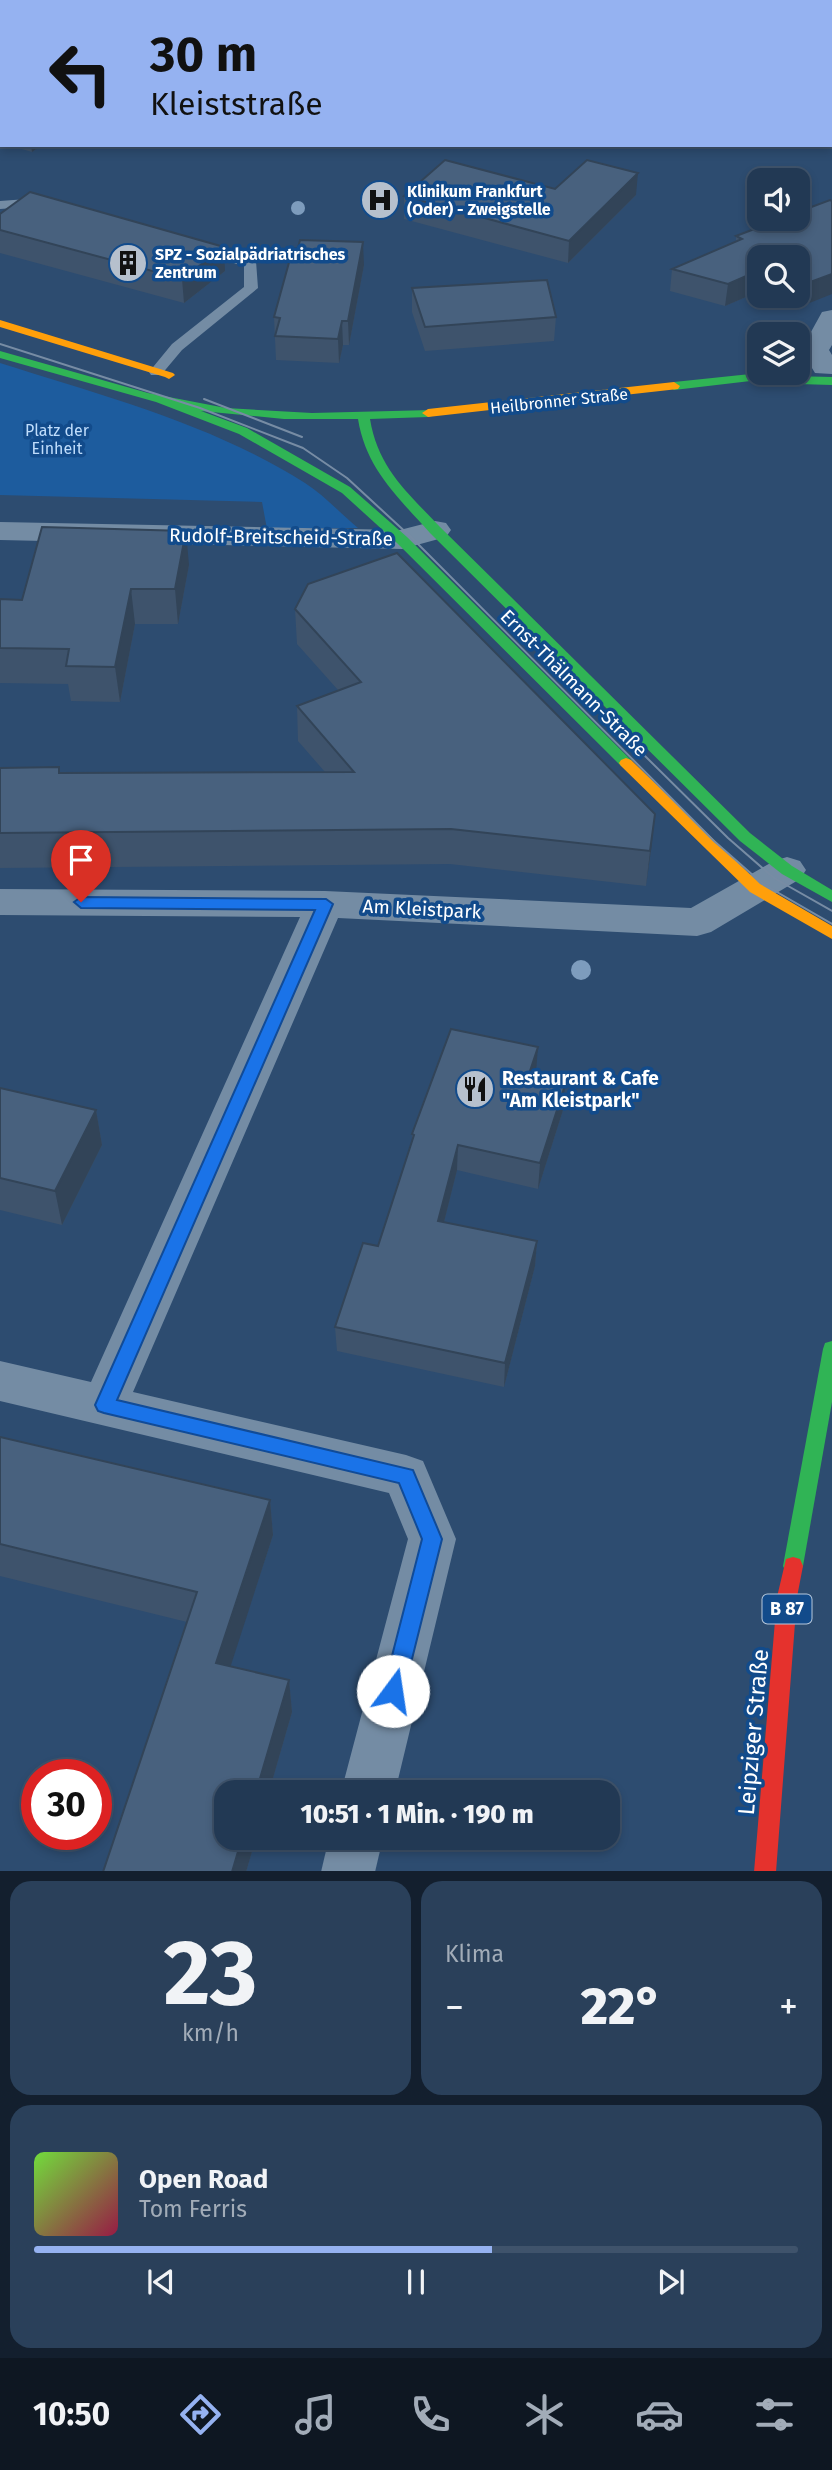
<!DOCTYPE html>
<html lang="de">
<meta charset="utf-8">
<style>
body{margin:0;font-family:"Fira Sans",sans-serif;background:#2a405a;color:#f1f3f6;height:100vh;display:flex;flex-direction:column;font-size:26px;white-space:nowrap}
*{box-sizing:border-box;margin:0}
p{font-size:23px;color:#a2acb8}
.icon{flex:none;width:38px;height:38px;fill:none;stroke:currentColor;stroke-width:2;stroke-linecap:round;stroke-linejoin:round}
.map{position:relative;height:1871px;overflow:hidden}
.sheet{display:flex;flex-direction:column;gap:10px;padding:10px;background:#131f2e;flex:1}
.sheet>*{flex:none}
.guide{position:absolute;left:0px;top:0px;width:833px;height:147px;box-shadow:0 4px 10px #0003,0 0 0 2px #3f536b;background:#95b2f1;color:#111;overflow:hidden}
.controls{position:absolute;left:747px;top:168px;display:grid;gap:14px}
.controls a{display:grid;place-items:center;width:63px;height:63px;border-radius:14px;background:#223954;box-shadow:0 4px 10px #0003,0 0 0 2px #3f536b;font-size:35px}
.speed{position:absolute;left:21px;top:1759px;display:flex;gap:14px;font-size:35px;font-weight:700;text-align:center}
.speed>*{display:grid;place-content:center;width:91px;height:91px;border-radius:50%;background:#223954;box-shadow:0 4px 10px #0003,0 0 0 2px #3f536b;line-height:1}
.speed .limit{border:10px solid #d22;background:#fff;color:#111}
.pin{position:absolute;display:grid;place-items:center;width:60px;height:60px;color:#fff;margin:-72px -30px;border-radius:50% 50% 50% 0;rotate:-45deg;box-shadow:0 0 7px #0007}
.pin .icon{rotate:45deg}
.me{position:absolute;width:77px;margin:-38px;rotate:14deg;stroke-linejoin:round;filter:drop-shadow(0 0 5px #0008)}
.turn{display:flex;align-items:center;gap:24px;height:147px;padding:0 35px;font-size:32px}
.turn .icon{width:91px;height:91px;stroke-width:2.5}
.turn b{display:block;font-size:49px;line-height:60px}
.big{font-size:52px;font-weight:800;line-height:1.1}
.sheet .tile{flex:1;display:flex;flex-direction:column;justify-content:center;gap:10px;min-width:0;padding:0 24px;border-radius:21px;background:#2a405a}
.sheet .dial{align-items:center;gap:0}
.dial b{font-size:91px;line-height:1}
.song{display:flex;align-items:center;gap:21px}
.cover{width:84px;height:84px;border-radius:10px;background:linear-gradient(135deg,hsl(100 70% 55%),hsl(340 70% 35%))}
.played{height:7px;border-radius:4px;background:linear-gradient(90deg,#95b2f1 60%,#3f536b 60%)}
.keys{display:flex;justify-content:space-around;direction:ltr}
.heat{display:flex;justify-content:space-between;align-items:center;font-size:38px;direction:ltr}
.sheet .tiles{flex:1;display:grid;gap:10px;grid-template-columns:1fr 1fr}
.tile:last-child{grid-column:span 2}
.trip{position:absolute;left:214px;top:1780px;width:406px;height:70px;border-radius:21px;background:#223954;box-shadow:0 4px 10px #0003,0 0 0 2px #3f536b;font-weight:800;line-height:70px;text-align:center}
.tab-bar{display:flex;height:112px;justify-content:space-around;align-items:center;background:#0e1722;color:#a2acb8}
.tab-bar .icon{width:49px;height:49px}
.tab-bar .selected{color:#95b2f1}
.tab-bar b{font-size:32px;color:#f1f3f6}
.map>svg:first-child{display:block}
.green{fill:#1d5c9e}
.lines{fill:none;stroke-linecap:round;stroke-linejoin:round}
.lane{fill:#748ca4;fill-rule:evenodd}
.street{fill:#748ca4;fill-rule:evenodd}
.fast{fill:#30b455;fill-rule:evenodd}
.slow{fill:#ff9f0a;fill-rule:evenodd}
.jam{fill:#e5322d;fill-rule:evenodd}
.tram{stroke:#778ca4;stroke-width:2}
.tree{fill:#7d9cbd}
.wall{fill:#3e536c}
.shaded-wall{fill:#324458}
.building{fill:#48617e;stroke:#324458;stroke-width:2}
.route{fill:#1a73e8;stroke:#114b97;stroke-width:2}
.labels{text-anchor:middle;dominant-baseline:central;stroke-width:7;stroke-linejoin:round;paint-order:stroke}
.far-poi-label{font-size:16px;font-weight:bold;fill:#fff;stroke:#124b8b;text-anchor:start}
.far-street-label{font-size:16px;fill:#fff;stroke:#124b8b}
.far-park-label{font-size:16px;fill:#bfddfc;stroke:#124b8b}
.shield{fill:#124b8b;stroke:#b8c9dc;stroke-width:2}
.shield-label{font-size:18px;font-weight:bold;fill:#fff}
.street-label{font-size:19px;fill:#fff;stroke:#124b8b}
.poi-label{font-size:19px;font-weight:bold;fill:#fff;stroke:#124b8b;text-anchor:start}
.near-street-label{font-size:23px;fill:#fff;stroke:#124b8b}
</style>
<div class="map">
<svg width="832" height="1872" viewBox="0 0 832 1872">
<rect width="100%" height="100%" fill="#2d4c70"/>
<path class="green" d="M0,363C104,396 212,424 305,483C324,495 341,514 358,528L267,529L262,502L0,495Z"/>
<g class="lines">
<g class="lane">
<path d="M27,199L44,206L38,210L27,207L0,209V201Z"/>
<path d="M199,245L256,261L258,288L182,350L161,375H151L149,372L172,344L244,287V266L194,252V246Z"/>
</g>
<g class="street">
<path d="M567,0H599L600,2H568Z"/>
<rect x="831" y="41" width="1" height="14"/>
<path d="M832,310V345L829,350L832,355V374L815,373L801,350L822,312Z"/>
<path d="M435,521L446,523L451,530L446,537L402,549L0,540V522L400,530Z"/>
<path d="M787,857L800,861L806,870L800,879L711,932L697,936L338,918L133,1392L406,1455L423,1461L456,1539L395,1792H341L408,1539L389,1493L0,1401V1361L91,1382L300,917L0,915V889L325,891L691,908L774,861Z"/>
<path d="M329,1838H383L375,1872H321Z"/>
</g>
<g class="fast">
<path d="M0,351L148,393L226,408L312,413L432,410V416L428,417L370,419C378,468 407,492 440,527L750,833L792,866L832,890V902L782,874L740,841L430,533C398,497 366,469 358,419H284L201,411L247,428L350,487L407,537L631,760L633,763L631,766H621L397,543L342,493L239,434L156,402L0,358Z"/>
<path d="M760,373H795L790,376L832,377V385L764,383L759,380L674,390L668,386L674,382Z"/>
<path d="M832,1341V1402L803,1566L800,1573L793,1575L786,1573L783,1566L823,1349L825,1343Z"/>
</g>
<g class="slow">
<path d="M0,320L173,373L175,375L169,379L165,377L0,327Z"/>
<path d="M674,382L680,386L678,389L428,417L422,413L428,409Z"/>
<path d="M626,758L631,760L760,884L832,926V939L750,892L621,766L619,763L621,760Z"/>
</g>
<path class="jam" d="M793,1557L800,1559L803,1566L797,1597L776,1872H754L777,1597L786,1559Z"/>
<g class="tram">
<path d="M0,344L200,408L303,448L347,478L411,537L714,841L763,884L832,924"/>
<path d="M204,399L302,437"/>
<path d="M560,672L728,838L774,878L832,911"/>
</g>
</g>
<g class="tree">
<circle cx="298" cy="208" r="7"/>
<circle cx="581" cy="970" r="10"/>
</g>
<g class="wall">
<path d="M0,0H107V2H2V144L0,143Z"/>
<path d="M8,145H42L32,152Z"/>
<path d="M555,189L636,195L568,263L404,219V196Z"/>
<path d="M830,200L802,306L782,296H798V257H760V291L725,306L670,291L672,269L736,242V236Z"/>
<path d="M0,214L225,271L184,303L0,253Z"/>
<path d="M364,265L349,345H343L339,363L276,360L274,317Z"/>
<path d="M412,288L556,317L554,341L425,351L412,312Z"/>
<path d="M189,565L178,624H135L120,702L71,701L68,684L0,683V599L22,600Z"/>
<path d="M295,609L651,850L646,886L450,864L0,868V768L60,773L325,772L298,741L297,706L338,690L297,644Z"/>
<path d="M536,1073L534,1078L563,1110L538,1189L457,1170L444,1222L537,1241L535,1266L504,1387L337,1351L335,1327L378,1246L412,1141V1134Z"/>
<path d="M0,1088L96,1110L102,1145L62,1225L0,1210Z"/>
<path d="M0,1437L270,1500L273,1535L230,1666L289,1680L292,1712L269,1792H226V1838H256L246,1872H103L187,1622L0,1576Z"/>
</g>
<g class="shaded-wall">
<path d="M31,145H42L32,152Z"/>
<path d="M638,173L636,195L568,263L569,241Z"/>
<path d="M363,242L364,265L349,345L348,321Z"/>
<path d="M224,247L225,271L184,303L182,279Z"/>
<path d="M760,270V291L725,306L728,284Z"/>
<path d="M832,274V294L802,306L805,284Z"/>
<path d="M342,321L343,345L339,363L338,339Z"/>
<path d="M186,531L189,565L178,624L175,589Z"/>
<path d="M131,589L135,624L120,702L115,667Z"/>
<path d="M655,814L651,850L646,886L650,851Z"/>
<path d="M538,1047L536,1073L527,1102L528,1077Z"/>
<path d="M565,1085L563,1110L538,1189L540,1163Z"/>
<path d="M96,1110L102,1145L62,1225L55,1191Z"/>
<path d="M458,1145L457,1170L438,1246V1221Z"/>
<path d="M537,1241L535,1266L504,1387L505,1363Z"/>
<path d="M270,1500L273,1535L221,1696L216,1663Z"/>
<path d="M289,1680L292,1712L269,1792H256Z"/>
<path d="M242,1838H256L246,1872H232Z"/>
</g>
<g class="building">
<path d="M7,0H102L101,2H13Z"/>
<path d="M342,0H572L571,2H341Z"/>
<path d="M2,9V122H0L1,68L0,69V10Z"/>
<path d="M445,160L555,189L587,160L638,173L569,241L404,196Z"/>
<path d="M30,192L224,247L182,279L0,230V214Z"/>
<path d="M830,200L832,201V274L805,284L798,280V257H760V270L728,284L672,269L742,239L736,236L781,219H798V212Z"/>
<path d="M300,240L363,242L348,321H342L338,339L275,336L280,318L274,317L293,248H298Z"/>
<path d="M547,280L556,317L425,327L412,288Z"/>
<path d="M42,527L186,531L175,589H131L115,667L66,666L69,649L0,648V599L22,600Z"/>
<path d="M397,553L655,814L650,851L451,829L0,833V768L59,767V773L354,772L297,706L361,682L295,609L308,584Z"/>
<path d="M451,1029L538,1047L528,1077L565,1085L540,1163L458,1145L438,1221L537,1241L505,1363L335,1327L363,1243L378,1246L414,1135L412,1134Z"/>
<path d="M0,1088L96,1110L55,1191L0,1178Z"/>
<path d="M0,1437L270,1500L216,1663L289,1680L256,1792H226V1838H242L232,1872H103L197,1592L0,1544Z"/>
</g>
<path class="route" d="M81,897L326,899L333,904L117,1400L413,1470L442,1539L404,1691L401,1698L393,1701L386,1698L383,1691L422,1539L399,1483L104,1413L98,1411L95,1405L315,910L81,908L74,902Z"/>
<defs>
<symbol id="hospital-disc" viewBox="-11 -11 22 22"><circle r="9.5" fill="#b6c0cd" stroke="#124b8b"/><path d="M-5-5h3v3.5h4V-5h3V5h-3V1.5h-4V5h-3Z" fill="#111"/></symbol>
<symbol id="building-disc" viewBox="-11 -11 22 22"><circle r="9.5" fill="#b6c0cd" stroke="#124b8b"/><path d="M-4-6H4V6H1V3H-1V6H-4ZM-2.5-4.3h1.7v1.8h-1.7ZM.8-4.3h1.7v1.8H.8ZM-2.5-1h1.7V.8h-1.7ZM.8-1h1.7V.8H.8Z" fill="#111"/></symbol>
<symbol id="restaurant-disc" viewBox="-11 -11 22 22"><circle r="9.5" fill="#b6c0cd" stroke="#124b8b"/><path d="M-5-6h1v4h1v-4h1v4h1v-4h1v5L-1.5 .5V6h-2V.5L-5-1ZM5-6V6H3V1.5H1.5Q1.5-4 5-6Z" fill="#111"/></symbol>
</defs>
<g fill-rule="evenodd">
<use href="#hospital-disc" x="358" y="178" width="44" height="44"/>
<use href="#building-disc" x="106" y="241" width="44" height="44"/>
<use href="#restaurant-disc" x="453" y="1067" width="44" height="44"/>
</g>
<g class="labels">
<g class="far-poi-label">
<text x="407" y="191">Klinikum Frankfurt<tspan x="407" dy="18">(Oder) - Zweigstelle</tspan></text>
<text x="155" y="254">SPZ - Sozialpädriatrisches<tspan x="155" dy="18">Zentrum</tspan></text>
</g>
<g class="far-street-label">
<text transform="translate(559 401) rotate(-6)">Heilbronner Straße</text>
</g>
<g class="far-park-label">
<text x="57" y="430">Platz der<tspan x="57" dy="18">Einheit</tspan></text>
</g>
<rect class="shield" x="762.5" y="1594.5" width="49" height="29" rx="5"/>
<g class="shield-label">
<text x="787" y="1609">B 87</text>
</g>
<g class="street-label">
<text transform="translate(281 537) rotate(1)">Rudolf-Breitscheid-Straße</text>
<text transform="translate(574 683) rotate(45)">Ernst-Thälmann-Straße</text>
<text transform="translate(422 909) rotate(3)">Am Kleistpark</text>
</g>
<g class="poi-label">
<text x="502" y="1078">Restaurant &amp; Cafe<tspan x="502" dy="22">"Am Kleistpark"</tspan></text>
</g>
<g class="near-street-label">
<text transform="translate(753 1732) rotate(-85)">Leipziger Straße</text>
</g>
</g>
</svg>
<div class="controls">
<a><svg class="icon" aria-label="sound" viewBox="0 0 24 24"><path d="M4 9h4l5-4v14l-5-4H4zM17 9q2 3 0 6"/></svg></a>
<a><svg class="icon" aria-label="search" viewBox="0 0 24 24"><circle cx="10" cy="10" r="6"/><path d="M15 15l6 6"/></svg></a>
<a><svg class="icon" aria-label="layers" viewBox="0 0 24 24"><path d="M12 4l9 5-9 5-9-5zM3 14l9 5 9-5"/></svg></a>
</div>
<div class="speed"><div class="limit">30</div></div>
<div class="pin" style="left:81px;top:902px;background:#d93025"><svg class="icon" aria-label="arrive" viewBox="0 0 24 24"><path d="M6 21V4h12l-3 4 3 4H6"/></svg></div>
<svg class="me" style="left:393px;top:1691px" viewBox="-20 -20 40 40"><circle r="19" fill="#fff"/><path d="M0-13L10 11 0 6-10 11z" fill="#1a73e8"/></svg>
<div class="trip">10:51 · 1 Min. · 190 m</div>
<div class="guide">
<div class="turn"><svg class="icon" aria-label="left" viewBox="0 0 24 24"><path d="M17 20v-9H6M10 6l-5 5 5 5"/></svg><div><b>30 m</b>Kleiststraße</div></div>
</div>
</div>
<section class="sheet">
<div class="tiles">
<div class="tile dial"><b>23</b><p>km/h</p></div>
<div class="tile"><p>Klima</p>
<div class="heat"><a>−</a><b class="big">22°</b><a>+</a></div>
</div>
<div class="tile">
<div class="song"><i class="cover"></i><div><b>Open Road</b><p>Tom Ferris</p></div></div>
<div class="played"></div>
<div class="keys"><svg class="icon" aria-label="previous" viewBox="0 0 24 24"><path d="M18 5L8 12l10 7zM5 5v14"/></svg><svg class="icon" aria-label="pause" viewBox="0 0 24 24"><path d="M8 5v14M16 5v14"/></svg><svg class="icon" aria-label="next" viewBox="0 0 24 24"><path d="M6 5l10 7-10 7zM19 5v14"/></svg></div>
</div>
</div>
</section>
<nav class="tab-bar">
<b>10:50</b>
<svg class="icon selected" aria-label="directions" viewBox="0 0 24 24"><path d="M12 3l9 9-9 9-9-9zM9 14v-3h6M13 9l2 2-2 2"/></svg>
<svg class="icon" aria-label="music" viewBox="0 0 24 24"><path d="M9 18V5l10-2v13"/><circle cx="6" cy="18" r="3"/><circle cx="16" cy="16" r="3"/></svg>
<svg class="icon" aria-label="phone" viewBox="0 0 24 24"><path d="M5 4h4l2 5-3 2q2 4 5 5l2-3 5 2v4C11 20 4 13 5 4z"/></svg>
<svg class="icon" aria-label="climate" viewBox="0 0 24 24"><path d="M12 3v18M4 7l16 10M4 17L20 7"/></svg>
<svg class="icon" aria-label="car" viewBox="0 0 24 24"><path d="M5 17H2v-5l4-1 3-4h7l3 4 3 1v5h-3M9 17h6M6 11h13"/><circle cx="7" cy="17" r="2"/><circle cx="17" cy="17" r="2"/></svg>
<svg class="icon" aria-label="filters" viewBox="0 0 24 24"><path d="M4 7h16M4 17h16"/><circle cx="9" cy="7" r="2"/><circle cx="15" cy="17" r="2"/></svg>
</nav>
